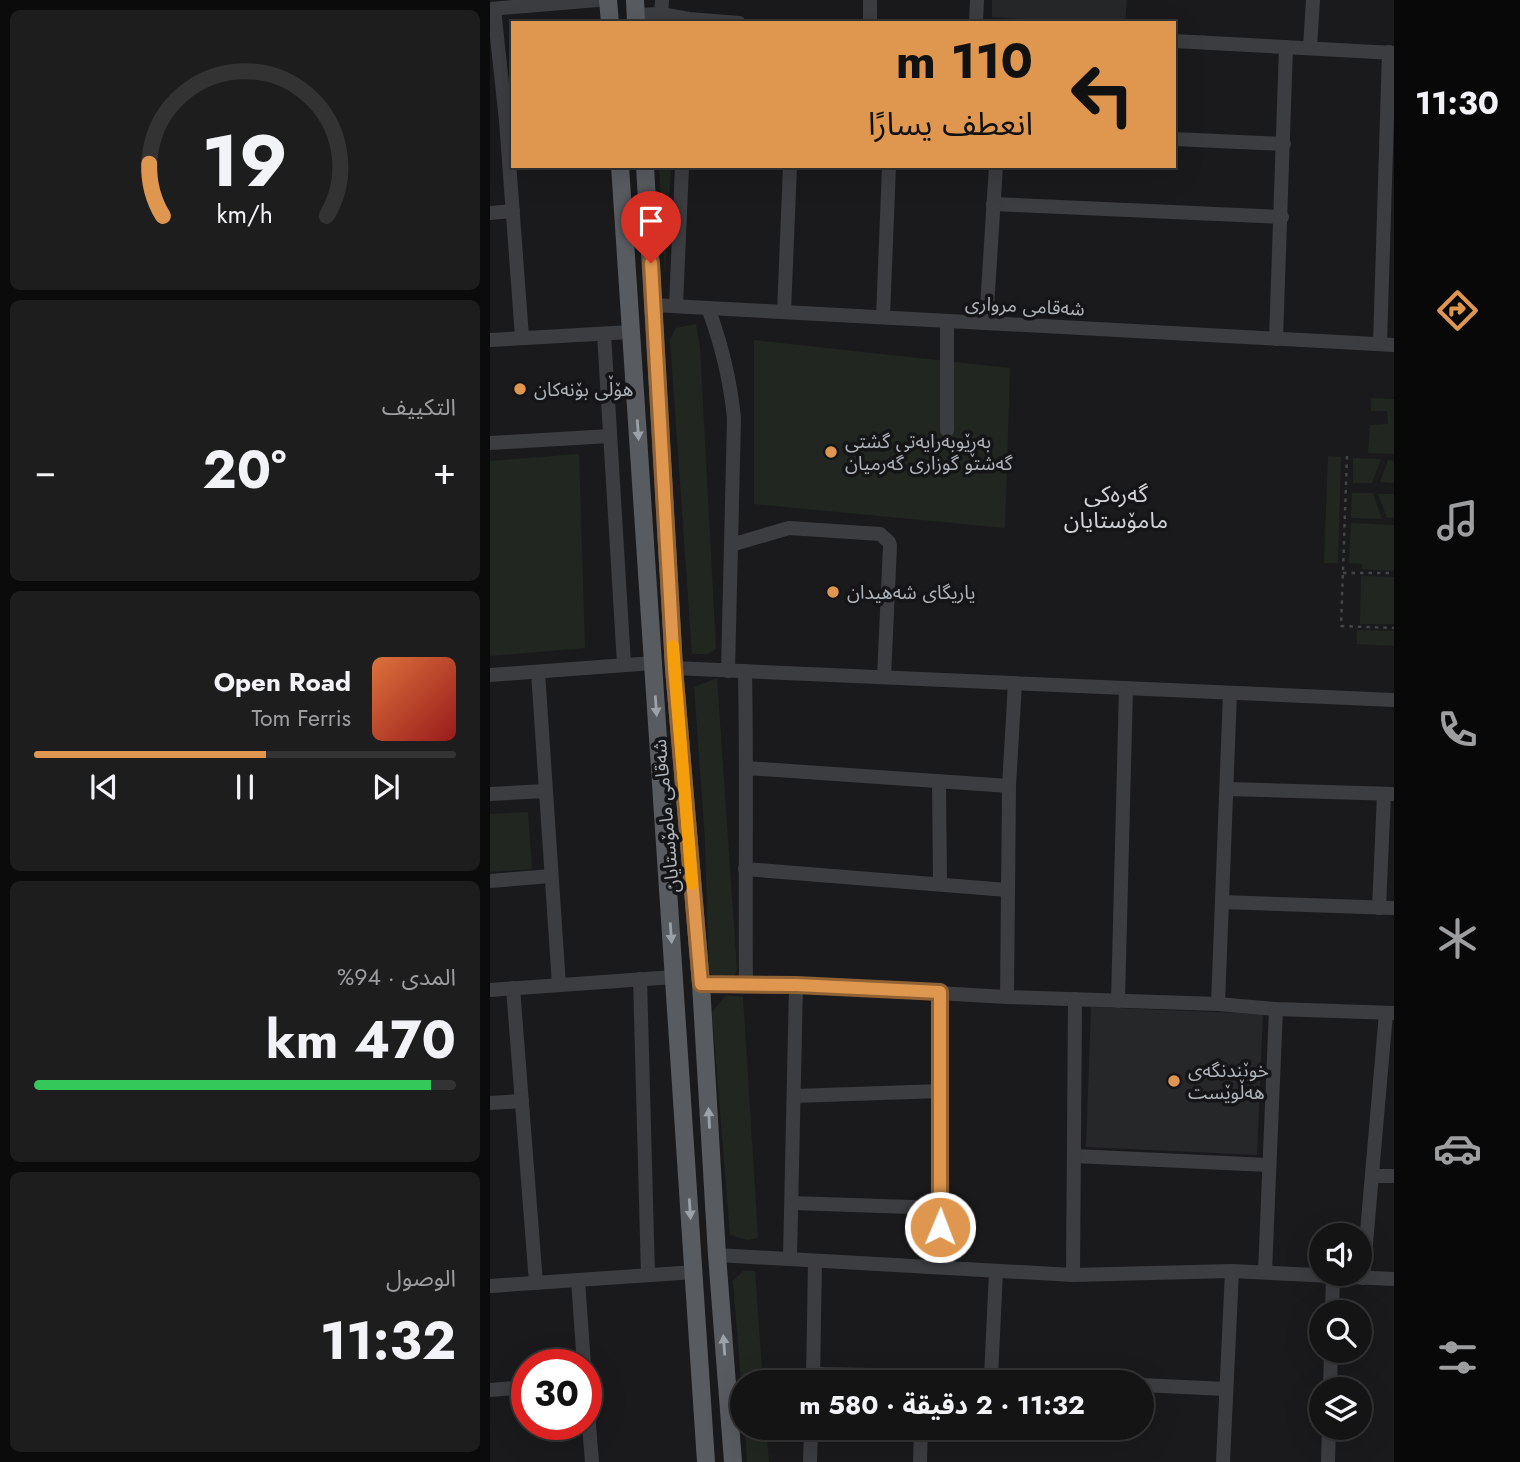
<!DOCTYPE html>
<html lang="ar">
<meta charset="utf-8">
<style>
body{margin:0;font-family:Jost,"Noto Sans Arabic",sans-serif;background:#1d1d1e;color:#f1f3f6;direction:rtl;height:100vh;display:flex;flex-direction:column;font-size:26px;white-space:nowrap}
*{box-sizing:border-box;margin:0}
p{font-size:23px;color:#9d9ea0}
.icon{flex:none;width:38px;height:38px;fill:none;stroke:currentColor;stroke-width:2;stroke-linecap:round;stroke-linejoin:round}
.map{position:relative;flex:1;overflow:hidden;direction:ltr}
.panel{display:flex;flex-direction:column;gap:10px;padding:10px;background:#0b0b0c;width:490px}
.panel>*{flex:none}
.guide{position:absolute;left:21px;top:21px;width:665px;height:147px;border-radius:0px;box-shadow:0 7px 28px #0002,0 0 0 2px #333334;direction:rtl;background:#df974f;color:#111;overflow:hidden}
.fabs{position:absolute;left:819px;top:1223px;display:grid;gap:14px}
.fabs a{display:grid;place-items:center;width:63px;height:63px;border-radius:50%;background:#141415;box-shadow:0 7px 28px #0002,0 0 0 2px #333334;font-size:35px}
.speed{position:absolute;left:21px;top:1349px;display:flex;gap:14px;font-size:35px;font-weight:700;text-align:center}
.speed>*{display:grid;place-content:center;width:91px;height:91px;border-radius:50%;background:#141415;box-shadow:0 7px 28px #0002,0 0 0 2px #333334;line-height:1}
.speed .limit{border:10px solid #d22;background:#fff;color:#111}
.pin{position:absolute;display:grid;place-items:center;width:60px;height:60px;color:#fff;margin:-72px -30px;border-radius:50% 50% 50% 0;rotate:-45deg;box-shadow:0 0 7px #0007}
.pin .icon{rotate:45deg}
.me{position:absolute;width:77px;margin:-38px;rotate:1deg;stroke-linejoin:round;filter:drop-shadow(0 0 5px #0008)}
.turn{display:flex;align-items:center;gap:24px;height:147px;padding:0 28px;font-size:32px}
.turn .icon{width:91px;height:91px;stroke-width:2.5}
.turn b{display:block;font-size:49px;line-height:60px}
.big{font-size:52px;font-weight:700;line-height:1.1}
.panel .widget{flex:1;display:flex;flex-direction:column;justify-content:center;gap:10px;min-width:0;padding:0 24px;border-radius:10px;background:#1d1d1e}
.panel .dial{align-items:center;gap:0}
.dial svg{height:182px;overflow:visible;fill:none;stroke:#333334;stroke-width:7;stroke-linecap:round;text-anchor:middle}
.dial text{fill:#f1f3f6;stroke:none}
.song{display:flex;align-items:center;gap:21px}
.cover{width:84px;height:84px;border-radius:10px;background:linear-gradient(135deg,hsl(20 70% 55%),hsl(0 70% 35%))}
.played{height:7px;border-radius:4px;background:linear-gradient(90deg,#df974f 55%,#333334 55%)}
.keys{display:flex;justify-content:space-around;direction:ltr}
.heat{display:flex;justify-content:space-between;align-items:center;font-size:38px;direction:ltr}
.charge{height:10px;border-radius:5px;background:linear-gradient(90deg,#34c759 94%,#333334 0)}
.trip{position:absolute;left:240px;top:1370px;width:424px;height:70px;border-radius:35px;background:#141415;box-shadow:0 7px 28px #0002,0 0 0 2px #333334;font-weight:700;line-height:70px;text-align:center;direction:rtl}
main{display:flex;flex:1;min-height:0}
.tab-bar{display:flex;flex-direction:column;width:126px;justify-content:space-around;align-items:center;background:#080808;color:#9d9ea0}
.tab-bar .icon{width:49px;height:49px}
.tab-bar .active{color:#df974f}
.tab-bar b{font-size:32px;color:#f1f3f6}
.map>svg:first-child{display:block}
.built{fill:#262729}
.green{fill:#212720}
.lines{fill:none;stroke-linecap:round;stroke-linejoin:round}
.path{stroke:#424447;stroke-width:2.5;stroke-dasharray:3.5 5;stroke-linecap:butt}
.minor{stroke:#3b3d41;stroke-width:14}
.major{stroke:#585b5f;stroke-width:18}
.oneway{fill:#9da2a8}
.route-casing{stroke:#916233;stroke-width:18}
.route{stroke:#df974f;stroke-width:12}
.slow{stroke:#f59e0b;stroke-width:12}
.poi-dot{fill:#df974f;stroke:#151517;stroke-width:2.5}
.labels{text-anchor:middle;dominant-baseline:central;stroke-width:7;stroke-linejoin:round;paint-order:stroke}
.street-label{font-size:19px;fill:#aeb4ba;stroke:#151517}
.poi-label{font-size:19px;fill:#aeb4ba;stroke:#151517;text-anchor:start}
.quarter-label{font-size:23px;fill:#cfd2d6;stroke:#151517}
</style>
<main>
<nav class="tab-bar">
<b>11:30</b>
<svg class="icon active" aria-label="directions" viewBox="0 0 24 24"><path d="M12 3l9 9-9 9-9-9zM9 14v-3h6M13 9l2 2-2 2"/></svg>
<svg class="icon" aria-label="music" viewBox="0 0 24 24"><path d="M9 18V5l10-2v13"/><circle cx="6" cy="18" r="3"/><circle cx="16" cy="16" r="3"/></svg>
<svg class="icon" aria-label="phone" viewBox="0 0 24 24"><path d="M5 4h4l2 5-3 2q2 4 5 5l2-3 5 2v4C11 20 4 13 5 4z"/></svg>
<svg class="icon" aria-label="climate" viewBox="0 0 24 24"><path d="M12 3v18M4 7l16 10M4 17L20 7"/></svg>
<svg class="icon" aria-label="car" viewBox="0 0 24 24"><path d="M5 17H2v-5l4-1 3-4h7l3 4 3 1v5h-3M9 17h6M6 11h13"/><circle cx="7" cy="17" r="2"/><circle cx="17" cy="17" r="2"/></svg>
<svg class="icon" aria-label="filters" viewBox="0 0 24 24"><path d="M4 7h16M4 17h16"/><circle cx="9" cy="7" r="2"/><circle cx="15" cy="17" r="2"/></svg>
</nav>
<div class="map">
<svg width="904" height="1462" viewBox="0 0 904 1462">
<rect width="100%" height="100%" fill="#1a1a1c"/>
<g class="built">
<path d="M502,0H637L635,23H584L502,17Z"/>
<path d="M601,1007L773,1014L767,1155L596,1147Z"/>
</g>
<g class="green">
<path d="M169,166H181L175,273Z"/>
<path d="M206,324L210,348L226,649L218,654H202L180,340L186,328Z"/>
<path d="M264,340L520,368L515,528L264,504Z"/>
<path d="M881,398L904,399V454L878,453L880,425L898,424L897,411H881Z"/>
<path d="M89,454L95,648L0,656V461Z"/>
<path d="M838,456L851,457L848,563H834Z"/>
<path d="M863,458L891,459L882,483H863Z"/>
<path d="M898,460L904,461V483L890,482Z"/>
<path d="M862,493H883L892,519L861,518Z"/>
<path d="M888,494H904V517L897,518Z"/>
<path d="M861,523L904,525V571L872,569V564L859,563Z"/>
<path d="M871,576L904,577V624H870Z"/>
<path d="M867,630L904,631V646L867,644Z"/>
<path d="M227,678L247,970L244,977H224L219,973L215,841L204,687Z"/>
<path d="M38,812L42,869L0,872V814Z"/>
<path d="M236,995L253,997L268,1238L257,1240L240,1235L222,1012Z"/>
<path d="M253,1271H265L273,1382H252V1394L243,1281Z"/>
<path d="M255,1428H276L279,1462H257Z"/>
</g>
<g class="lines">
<g class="path">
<path d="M857,456L851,626L904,628"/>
<path d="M853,573H904"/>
</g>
<g class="minor">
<path d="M0,9L108,0"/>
<path d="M4,9L16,121L32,337"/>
<path d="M171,14L172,0"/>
<path d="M146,15L171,14L199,19L249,23"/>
<path d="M380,23V0"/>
<path d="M486,23L487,0"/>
<path d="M684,41L904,53"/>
<path d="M820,47L823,0"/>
<path d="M684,139L794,144"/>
<path d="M503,204L792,217"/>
<path d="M0,213L23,211"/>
<path d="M163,305L904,345"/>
<path d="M186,306L192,166"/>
<path d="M218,308C232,345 240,379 244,418L238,671"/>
<path d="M294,312L300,166"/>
<path d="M393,317L399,166"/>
<path d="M457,321V430"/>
<path d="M496,323L506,166"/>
<path d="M114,334L134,664"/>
<path d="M786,339L796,47"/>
<path d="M0,340L141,332"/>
<path d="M890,344L899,52"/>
<path d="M0,443L120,436"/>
<path d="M241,545L299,528L390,534L399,542L400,546L394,677"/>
<path d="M184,668L904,700"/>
<path d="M255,671C257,775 255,880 256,984"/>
<path d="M48,672L69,985"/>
<path d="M0,675L163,663"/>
<path d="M257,768L519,786"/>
<path d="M449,782L450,884"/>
<path d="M737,789L904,794"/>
<path d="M0,794L55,791"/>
<path d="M255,869L517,890"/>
<path d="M0,881L61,876"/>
<path d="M732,902L904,908"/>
<path d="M889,908L894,794"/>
<path d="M150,979L158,1275"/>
<path d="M211,984L306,985L517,997L728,1004L786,1009L904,1013"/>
<path d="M23,988L46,1283"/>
<path d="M0,990L184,977"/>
<path d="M517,997L519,786L525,683"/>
<path d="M628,1001L636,688"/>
<path d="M728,1004L740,693"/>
<path d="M304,1096L451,1091"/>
<path d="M0,1103L32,1101"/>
<path d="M584,1156L778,1165"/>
<path d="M883,1176H904"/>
<path d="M302,1203L451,1208"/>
<path d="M227,1255L583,1275L742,1271L904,1279"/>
<path d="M300,1258L306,985"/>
<path d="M449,1267L451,1208L450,992"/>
<path d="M775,1272L786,1009"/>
<path d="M583,1275L585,999"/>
<path d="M873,1278L896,1013"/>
<path d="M88,1280L94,1365"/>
<path d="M0,1286L205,1272"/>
<path d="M842,1312L843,1276"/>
<path d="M323,1374L501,1377L611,1382"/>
<path d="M501,1377L506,1271"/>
<path d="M323,1381L325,1261"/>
<path d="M651,1385L736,1389"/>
<path d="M96,1388L102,1462"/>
<path d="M0,1390L37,1387"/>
<path d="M840,1390L841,1351"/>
<path d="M320,1462L321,1428"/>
<path d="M430,1462L431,1428"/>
<path d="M733,1462L742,1271"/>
<path d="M838,1462L839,1428"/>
</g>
<g class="major">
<path d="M118,0L120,23"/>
<path d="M145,0L146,23"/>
<path d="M130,166L216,1462"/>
<path d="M155,166L184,668L211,984L227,1255L243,1462"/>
</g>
</g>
<defs><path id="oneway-solid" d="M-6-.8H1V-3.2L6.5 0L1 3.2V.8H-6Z" transform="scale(1.75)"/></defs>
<g class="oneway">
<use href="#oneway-solid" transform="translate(148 430) rotate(86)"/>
<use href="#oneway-solid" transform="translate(166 706) rotate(86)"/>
<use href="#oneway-solid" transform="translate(181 933) rotate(86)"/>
<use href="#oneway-solid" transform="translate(219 1118) rotate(-93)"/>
<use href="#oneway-solid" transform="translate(200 1209) rotate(86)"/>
<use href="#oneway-solid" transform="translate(234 1345) rotate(-94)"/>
</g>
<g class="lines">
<defs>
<path id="route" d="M161,263L184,668L211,984L306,985L450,992V1227"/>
</defs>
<use href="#route" class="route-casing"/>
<use href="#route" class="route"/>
<path class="slow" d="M183,646L202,884"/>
</g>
<g class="poi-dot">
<circle cx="30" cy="389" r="7"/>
<circle cx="341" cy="452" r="7"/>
<circle cx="343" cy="592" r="7"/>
<circle cx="684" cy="1081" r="7"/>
</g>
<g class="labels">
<g class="street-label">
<text transform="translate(535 306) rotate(3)">شەقامی مرواری</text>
<text transform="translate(176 816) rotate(-95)">شەقامی مامۆستایان</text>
</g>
<g class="poi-label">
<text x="44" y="389">هۆڵی بۆنەکان</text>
<text x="355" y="441">بەڕێوبەرایەتی گشتی<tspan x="355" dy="22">گەشتو گوزاری گەرمیان</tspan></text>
<text x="357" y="592">یاریگای شەهیدان</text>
<text x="698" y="1070">خوێندنگەی<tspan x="698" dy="22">هەڵوێست</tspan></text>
</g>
<g class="quarter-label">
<text x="626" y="494">گەرەکی<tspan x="626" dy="26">مامۆستایان</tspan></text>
</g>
</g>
</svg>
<div class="fabs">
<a><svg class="icon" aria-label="sound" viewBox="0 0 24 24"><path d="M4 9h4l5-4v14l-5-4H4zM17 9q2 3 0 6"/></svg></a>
<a><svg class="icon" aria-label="search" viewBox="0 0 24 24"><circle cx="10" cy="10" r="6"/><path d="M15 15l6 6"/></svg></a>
<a><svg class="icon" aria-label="layers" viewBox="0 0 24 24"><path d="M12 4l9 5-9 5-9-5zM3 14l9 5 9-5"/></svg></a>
</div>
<div class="speed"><div class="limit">30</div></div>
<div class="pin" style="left:161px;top:263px;background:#d93025"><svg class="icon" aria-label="arrive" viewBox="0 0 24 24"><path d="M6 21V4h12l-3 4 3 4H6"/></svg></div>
<svg class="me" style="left:450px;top:1227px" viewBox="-20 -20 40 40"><circle r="17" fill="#df974f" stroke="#fff" stroke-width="3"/><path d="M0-11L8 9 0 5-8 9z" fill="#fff"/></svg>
<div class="trip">11:32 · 2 دقيقة · 580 m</div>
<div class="guide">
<div class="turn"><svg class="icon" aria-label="left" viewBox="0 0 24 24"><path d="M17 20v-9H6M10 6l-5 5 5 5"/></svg><div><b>110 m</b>انعطف يسارًا</div></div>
</div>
</div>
<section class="panel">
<div class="widget dial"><svg viewBox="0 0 100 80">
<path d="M14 69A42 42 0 1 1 86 69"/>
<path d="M14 69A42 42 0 0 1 8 46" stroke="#df974f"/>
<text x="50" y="56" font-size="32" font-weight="700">19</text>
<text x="50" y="72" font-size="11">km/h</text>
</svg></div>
<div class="widget"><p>التكييف</p>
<div class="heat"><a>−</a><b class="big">20°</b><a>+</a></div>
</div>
<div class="widget">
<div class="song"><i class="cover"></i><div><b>Open Road</b><p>Tom Ferris</p></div></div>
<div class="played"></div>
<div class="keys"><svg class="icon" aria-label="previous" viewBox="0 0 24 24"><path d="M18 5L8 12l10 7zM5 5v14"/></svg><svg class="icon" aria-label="pause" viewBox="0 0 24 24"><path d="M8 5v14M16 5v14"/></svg><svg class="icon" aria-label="next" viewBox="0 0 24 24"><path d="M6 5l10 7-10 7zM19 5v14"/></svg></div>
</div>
<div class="widget"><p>المدى · 94%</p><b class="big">470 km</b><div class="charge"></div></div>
<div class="widget"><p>الوصول</p><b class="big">11:32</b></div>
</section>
</main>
